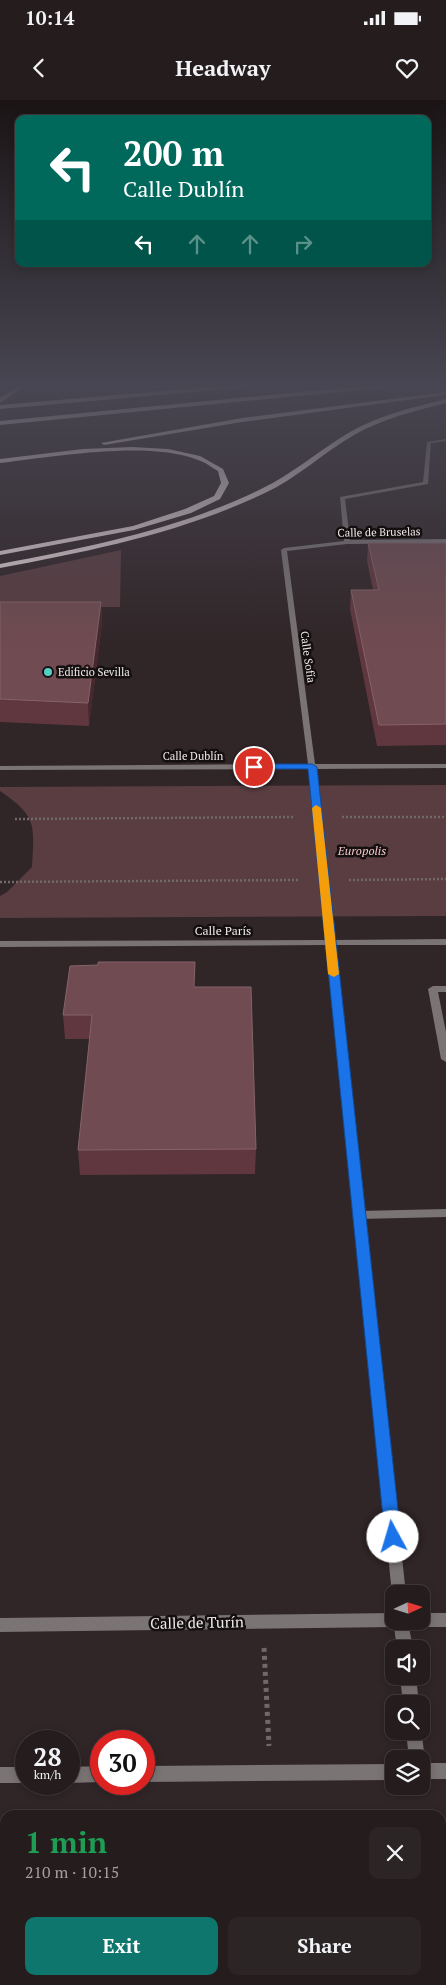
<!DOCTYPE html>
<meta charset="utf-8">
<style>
:root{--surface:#241c1d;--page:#2c2526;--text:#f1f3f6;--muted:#a3a1a4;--line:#413a3b;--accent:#0f766e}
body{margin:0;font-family:"PT Serif",serif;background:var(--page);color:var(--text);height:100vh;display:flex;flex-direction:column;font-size:19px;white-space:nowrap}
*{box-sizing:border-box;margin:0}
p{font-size:16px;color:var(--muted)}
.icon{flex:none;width:28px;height:28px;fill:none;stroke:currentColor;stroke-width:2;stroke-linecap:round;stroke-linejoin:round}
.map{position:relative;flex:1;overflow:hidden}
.sheet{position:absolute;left:0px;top:1710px;width:446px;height:175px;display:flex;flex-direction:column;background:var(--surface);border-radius:15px 15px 0 0;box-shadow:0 2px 8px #0003,0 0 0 1px var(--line)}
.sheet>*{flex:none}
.hud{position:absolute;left:15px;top:15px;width:416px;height:152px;border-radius:10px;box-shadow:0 2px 8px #0003,0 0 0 1px var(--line);background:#00695c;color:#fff;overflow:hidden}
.needle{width:32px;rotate:86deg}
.buttons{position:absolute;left:385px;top:1485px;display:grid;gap:10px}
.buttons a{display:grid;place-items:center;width:45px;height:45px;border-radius:10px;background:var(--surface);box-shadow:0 2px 8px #0003,0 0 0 1px var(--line);font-size:25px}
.speed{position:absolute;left:15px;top:1630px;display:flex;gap:10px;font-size:25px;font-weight:700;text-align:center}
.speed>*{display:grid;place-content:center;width:65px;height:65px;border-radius:50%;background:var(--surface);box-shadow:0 2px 8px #0003,0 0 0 1px var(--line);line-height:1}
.speed small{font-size:12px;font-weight:400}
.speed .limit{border:8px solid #d22;background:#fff;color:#111}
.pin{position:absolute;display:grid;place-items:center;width:42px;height:42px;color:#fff;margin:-21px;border:2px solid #fff;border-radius:50%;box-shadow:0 1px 5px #0007}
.me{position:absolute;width:55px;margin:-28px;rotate:354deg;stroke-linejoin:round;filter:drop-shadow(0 0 4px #0008)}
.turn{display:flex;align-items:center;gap:18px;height:105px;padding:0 25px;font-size:22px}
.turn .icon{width:65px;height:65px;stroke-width:2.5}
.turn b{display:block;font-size:35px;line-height:42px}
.lanes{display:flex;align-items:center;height:48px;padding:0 25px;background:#0003;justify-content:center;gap:25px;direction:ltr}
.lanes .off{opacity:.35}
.round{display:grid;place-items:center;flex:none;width:52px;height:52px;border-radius:10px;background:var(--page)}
.overview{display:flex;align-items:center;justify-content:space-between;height:85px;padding:0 25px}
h1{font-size:30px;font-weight:700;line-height:38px;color:#1e9e55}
.button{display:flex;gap:10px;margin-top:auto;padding:10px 25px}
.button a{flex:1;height:58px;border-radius:10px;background:var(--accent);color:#fff;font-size:20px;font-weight:700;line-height:58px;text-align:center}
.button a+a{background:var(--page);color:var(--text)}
.status{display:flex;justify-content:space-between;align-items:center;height:35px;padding:0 25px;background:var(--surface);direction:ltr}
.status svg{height:14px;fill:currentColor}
header{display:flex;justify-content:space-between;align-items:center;height:65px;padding:0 25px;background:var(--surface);font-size:22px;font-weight:700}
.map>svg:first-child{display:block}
</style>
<div class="status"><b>10:14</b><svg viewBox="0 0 49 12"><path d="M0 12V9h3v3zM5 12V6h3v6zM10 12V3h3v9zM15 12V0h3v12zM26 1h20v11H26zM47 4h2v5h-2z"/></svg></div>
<header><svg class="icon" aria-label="back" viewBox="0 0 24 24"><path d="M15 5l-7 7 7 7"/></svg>Headway<svg class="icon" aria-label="heart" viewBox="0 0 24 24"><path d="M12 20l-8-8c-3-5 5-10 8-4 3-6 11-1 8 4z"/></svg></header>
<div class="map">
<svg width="446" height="1885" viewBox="0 0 446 1885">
<rect width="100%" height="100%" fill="#302527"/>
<path fill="#593d41" d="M121,450L120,507H0V476Z
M446,685V816L0,818V796L7,792L32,767C34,725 38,717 0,691V687Z"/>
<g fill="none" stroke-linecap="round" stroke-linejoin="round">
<path stroke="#716869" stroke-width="2.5" stroke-dasharray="2 2" stroke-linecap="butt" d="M342,717H446
M15,719L293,717
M349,780L446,779
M0,782L300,780"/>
<path stroke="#716869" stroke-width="5" stroke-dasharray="4 4" stroke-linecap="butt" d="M264,1548L269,1646"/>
<path fill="#7a7475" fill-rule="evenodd" d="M433,886H446V892H438L446,932V962L441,959L428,889Z
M446,1109V1117L359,1119L355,1118L353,1115L355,1112L359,1111Z"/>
<path fill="#7a7475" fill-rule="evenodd" d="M446,339V341L431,343L428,384L345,399L350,440L446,439V443L347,444L287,451L315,664H446V668L316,669L335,840L446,839V845H335L406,1494H394V1499L392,1494L326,845L0,847V841L326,840L308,669L0,670V666L308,664L281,450L284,448L344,441L340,397L423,382L427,342Z
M394,1513V1521H408L413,1549H397L394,1527L0,1532V1518Z
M421,1513H446V1527H421L416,1525L414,1521H421Z
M400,1576H416L419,1604H403Z
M421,1629L425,1659L423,1663H446V1679H421V1659H409L406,1631H421Z
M394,1664V1680L144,1682V1666Z
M101,1666V1682L69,1683V1667Z
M0,1667H26V1683H0Z"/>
<path fill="#ded0d2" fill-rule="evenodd" d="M20,285H27L0,303V298Z
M446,292L444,295L242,322L104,345L101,343L242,318Z
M446,299V303C414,311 382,319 354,335C323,353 297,378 265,393C181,433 91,451 0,468V464C89,447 179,429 261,389C293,374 319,350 350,332C380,315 413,307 446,299Z
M132,347L168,349L200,356L223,369L229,383L220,399L191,413L134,430L0,455V451L133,426L185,409L214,396L221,383L218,371C211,367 205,362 198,360C148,340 54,357 0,363V359L83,349Z"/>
<path fill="#eedfe1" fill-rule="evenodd" d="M231,285H253L250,287L0,309V305Z
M374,285H394L391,287L0,325V321Z"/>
</g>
<path fill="#61373f" d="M368,443H446V645L377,646L350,509L351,490H373L367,461Z
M0,502H101L102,523L89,626L0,622Z
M195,887L256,1049L255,1074L80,1075L78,1050L90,939H65L63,915Z"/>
<path fill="#47282e" d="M101,502L102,523L89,626L88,603Z"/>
<path fill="#704b51" stroke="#84646a" d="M368,443H446V624L379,625L351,490H379Z
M0,502H101L88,603L0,599Z
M98,862H195L194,887H251L256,1049L78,1050L92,915H63L70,866L98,865Z
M441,1790H446V1885H0V1795H5V1880H441Z"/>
<linearGradient id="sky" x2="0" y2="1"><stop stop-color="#1a1415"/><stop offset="0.52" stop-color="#484652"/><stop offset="1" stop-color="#484652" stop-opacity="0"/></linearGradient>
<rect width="446" height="549" fill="url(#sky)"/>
<path fill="#1a73e8" stroke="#114b97" d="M254,664H312L317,667L401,1437L398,1442L393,1444L387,1442L385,1437L308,669H251V665Z"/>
<path fill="#f59e0b" d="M316,705L321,708L339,874L334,877L328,874L312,708Z"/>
<circle fill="#55cec6" stroke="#151010" stroke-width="2" cx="48" cy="572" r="5"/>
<g text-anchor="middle" stroke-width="5" stroke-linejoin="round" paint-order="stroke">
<g font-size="11" fill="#f1eaeb" stroke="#151010">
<text transform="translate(379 432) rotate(-1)" y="4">Calle de Bruselas</text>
<text transform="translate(308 557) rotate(82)" y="4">Calle Sofía</text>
<text x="193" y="660">Calle Dublín</text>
</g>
<g font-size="11" fill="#f1eaeb" stroke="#151010" text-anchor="start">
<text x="58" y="576">Edificio Sevilla</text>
</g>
<g font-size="12" font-style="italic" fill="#f5c4ca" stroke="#151010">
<text x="362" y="755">Europolis</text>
</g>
<g font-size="12" fill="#f1eaeb" stroke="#151010">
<text x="223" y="835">Calle París</text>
</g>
<g font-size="15" fill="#f1eaeb" stroke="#151010">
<text transform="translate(197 1523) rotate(-1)" y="5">Calle de Turín</text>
</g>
</g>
</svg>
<div class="buttons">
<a><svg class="needle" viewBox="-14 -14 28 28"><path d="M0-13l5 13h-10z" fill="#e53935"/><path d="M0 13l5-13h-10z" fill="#a3a1a4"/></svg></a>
<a><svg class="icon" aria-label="sound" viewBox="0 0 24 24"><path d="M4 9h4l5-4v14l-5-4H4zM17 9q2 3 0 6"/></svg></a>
<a><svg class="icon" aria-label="search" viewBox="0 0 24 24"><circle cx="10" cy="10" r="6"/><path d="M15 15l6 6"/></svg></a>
<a><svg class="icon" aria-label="layers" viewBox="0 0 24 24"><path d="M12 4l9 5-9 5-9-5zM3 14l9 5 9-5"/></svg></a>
</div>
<div class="speed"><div>28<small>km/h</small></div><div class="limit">30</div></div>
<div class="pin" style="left:254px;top:667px;background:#d93025"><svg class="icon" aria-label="arrive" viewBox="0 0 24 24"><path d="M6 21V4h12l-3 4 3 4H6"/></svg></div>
<svg class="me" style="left:393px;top:1437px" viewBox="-20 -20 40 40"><circle r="19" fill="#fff"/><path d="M0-13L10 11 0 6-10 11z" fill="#1a73e8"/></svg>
<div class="hud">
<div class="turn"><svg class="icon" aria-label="left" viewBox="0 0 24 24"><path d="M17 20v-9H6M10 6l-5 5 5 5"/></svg><div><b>200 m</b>Calle Dublín</div></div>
<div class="lanes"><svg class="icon" aria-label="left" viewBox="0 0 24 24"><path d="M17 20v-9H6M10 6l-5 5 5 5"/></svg><svg class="icon off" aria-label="ahead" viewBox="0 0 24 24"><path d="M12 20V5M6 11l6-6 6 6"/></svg><svg class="icon off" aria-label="ahead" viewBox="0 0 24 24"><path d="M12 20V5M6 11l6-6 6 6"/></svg><svg class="icon off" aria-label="right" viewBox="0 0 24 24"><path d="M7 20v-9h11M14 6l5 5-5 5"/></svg></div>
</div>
<section class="sheet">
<div class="overview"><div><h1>1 min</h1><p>210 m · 10:15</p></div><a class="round"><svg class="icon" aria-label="close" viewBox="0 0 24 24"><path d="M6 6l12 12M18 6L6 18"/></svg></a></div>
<div class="button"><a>Exit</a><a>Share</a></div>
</section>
</div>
